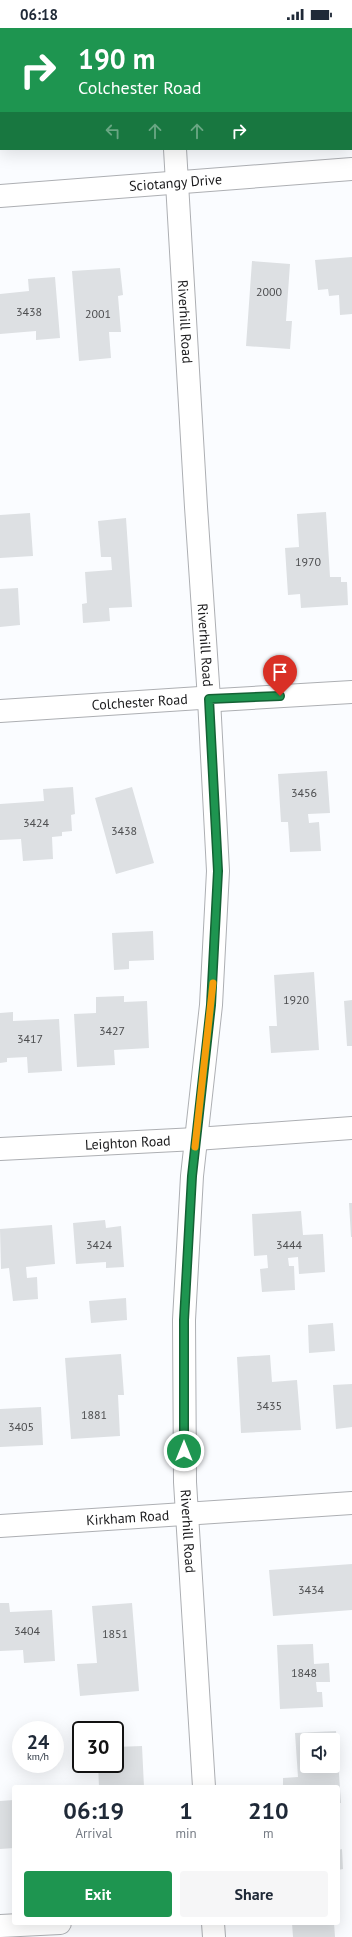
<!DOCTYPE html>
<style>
:root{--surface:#fff;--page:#f6f6f7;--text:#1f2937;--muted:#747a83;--accent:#1e9550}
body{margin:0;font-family:"PT Sans",sans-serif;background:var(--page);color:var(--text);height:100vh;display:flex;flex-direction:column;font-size:15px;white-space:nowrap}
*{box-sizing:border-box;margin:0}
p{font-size:13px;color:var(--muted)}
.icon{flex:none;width:22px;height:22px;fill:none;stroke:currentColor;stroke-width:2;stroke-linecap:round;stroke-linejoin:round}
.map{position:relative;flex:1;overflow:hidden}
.side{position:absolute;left:12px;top:1757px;width:328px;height:140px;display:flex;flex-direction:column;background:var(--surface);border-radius:4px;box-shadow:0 4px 16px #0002}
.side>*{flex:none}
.guide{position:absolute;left:0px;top:0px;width:352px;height:122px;box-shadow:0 4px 16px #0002;background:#1e9550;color:#fff;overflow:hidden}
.buttons{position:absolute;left:300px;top:1705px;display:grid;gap:8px}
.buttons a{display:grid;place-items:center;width:40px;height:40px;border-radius:4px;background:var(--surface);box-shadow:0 4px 16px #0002;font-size:20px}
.speed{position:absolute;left:12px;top:1693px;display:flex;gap:8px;font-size:20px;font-weight:700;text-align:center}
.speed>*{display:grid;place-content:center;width:52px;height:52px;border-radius:50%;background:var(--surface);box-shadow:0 4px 16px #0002;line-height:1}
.speed small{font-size:10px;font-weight:400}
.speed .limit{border:2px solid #111;border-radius:6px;background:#fff;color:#111}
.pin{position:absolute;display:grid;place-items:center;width:34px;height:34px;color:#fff;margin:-41px -17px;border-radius:50% 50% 50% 0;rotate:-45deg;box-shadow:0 0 4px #0007}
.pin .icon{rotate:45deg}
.me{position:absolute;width:44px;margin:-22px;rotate:0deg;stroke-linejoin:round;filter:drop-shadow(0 0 3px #0008)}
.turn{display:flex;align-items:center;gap:14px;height:84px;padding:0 12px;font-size:18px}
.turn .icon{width:52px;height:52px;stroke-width:2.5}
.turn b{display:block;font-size:28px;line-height:34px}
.lanes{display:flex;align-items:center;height:38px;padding:0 12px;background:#0003;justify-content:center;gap:20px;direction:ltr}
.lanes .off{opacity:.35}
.eta{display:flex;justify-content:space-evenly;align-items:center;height:68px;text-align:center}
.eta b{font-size:24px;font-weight:600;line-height:28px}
.action{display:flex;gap:8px;margin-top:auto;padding:8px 12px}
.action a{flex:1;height:46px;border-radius:4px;background:var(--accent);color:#fff;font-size:16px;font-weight:600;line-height:46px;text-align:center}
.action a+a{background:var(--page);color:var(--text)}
.status{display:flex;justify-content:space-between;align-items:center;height:28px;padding:0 20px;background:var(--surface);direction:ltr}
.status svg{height:11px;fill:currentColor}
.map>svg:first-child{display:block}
</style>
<div class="status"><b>06:18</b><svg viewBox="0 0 49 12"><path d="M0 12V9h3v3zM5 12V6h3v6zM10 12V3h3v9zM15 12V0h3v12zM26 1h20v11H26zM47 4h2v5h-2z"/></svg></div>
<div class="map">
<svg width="352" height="1909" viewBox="0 0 352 1909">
<rect width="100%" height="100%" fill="#fafcff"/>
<path fill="#dde0e3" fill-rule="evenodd" d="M352,229V286L340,287L339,267L329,268L328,261L318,262L315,232Z
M252,233L290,236L286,293H292L290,321L246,318Z
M120,240L123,267L118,268L121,304H109L111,330L79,333L72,243Z
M55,249L60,310L36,312V303L0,306V266L29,263L28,251Z
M326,484L330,549H341V554H347L348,577L301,580L300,566L288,567L285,520L299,519L297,486Z
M30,485L33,528L0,530V487Z
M126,490L132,579L109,580L110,593L83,595L82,576L87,575L85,544L112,542L111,529H101L98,493Z
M18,560L20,597L0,599V561Z
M327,743L330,785L308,786L309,795L319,794L321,823L290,824L288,794H281L278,746Z
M73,759L75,786L71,787L72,803L62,804V808L52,809L53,831L23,833L21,811L0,812V776L44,773L43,761Z
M132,759L154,835L116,846L95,770Z
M153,903L154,932L129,933V941L114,942L112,905Z
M314,944L319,1022L271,1025L269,998H277L274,947Z
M124,968V974L147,973L149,1020L114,1022L115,1037L77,1039L74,986L96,985V969Z
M352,972V1018H347L344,973Z
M13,984V993L59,991L62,1043L28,1045L27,1029L7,1030V1034L0,1035V985Z
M349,1175H352V1209H351Z
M301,1183L303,1207L323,1206L325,1244L299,1246L298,1229L288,1230L289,1238H294L295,1262L262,1264L260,1241L268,1240L267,1227L254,1228L252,1186Z
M105,1192L106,1200L121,1198L124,1239L106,1240V1234L76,1236L73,1195Z
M52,1197L55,1236L26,1239L27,1250L37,1249L38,1271L13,1273L9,1240L1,1241L0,1201Z
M126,1270L127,1292L91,1295L89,1273Z
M333,1295L335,1323L309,1325L308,1297Z
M121,1326L124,1367H118L120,1408L71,1411L65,1330Z
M270,1327L272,1354L297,1352L301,1402L241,1405L237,1329Z
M352,1356V1399L336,1401L333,1357Z
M41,1379L43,1417L0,1419V1381Z
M352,1536V1582L273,1588L269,1542Z
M0,1575H9L10,1584L52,1582L55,1633L24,1635L23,1622L0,1623Z
M132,1575L139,1663L80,1668L77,1636L97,1635L92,1578Z
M313,1616L314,1636L329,1635L330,1654H316L317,1664H322L323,1679L280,1681L277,1617Z
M336,1703L341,1775H338V1759H283V1750L298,1749L295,1705ZM307,1712H333V1738H307Z
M142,1718L144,1759H99L98,1736H115V1719Z
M14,1772V1820L0,1821V1773Z
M342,1821L343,1841L338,1842V1822Z
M292,1895H334L335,1909H293Z"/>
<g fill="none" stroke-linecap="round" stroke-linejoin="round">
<g stroke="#adafb3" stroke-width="24">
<g id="minor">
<path d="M168,0V1"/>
<path id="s1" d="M175,121L196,479L209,671L218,843L211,977L192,1148L184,1292L185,1454L204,1759"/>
<path id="s2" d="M0,168L352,141"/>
<path id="s3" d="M0,683L200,670L218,672L352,664"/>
<path id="s4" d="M0,1121L196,1111L352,1100"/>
<path id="s5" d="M0,1498L352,1475"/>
<path d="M213,1895L214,1909"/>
<path d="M0,1898L60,1895"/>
</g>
</g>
<use href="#minor" stroke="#fff" stroke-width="22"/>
</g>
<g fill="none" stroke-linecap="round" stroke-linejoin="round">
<g stroke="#146134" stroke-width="10">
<path id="route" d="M184,1423V1292L192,1148L211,977L218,843L209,671L280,668"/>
</g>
<use href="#route" stroke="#1e9550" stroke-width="7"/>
<path stroke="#f59e0b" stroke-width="7" d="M195,1119L213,955"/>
</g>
<g text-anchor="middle" stroke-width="3" stroke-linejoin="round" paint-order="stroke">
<g font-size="12" fill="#4b4c4e">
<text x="269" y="268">2000</text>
<text x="29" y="288">3438</text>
<text x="98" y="290">2001</text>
<text x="308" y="538">1970</text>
<text x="304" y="769">3456</text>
<text x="36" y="799">3424</text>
<text x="124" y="807">3438</text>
<text x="296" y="976">1920</text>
<text x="112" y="1007">3427</text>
<text x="30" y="1015">3417</text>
<text x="99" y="1221">3424</text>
<text x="289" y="1221">3444</text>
<text x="269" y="1382">3435</text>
<text x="94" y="1391">1881</text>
<text x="21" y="1403">3405</text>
<text x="311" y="1566">3434</text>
<text x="27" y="1607">3404</text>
<text x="115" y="1610">1851</text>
<text x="304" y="1649">1848</text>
</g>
<g font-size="14" fill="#1a1a1c" stroke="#fafcff">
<text dy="5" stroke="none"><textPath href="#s2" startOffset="176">Sciotangy Drive</textPath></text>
<text dy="5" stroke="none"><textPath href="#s1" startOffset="173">Riverhill Road</textPath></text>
<text dy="5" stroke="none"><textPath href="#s1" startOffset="497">Riverhill Road</textPath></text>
<text dy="5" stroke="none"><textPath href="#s3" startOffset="140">Colchester Road</textPath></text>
<text dy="5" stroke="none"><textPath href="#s4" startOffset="128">Leighton Road</textPath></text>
<text dy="5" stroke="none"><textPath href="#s5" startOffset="128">Kirkham Road</textPath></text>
<text dy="5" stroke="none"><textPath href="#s1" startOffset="1385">Riverhill Road</textPath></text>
</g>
</g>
</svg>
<div class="buttons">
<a><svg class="icon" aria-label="sound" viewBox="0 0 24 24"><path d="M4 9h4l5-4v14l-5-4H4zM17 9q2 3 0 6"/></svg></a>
</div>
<div class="speed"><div>24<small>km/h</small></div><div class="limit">30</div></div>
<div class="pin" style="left:280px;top:668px;background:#d93025"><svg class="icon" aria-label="arrive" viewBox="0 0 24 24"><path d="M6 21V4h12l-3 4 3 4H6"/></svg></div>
<svg class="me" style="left:184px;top:1423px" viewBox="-20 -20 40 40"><circle r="17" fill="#1e9550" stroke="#fff" stroke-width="3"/><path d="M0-11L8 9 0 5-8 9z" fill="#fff"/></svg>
<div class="guide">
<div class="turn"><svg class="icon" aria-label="right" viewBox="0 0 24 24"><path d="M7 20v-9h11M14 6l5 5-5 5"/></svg><div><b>190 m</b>Colchester Road</div></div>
<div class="lanes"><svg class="icon off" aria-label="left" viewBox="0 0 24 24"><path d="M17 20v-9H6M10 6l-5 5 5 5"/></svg><svg class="icon off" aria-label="ahead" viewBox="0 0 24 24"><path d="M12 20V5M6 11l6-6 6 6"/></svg><svg class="icon off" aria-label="ahead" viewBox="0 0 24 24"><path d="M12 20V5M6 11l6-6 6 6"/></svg><svg class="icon" aria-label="right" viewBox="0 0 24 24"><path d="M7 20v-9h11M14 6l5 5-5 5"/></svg></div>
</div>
<section class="side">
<div class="eta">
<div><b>06:19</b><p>Arrival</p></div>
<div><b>1</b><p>min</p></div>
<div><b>210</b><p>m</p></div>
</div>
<div class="action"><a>Exit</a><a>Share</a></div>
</section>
</div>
